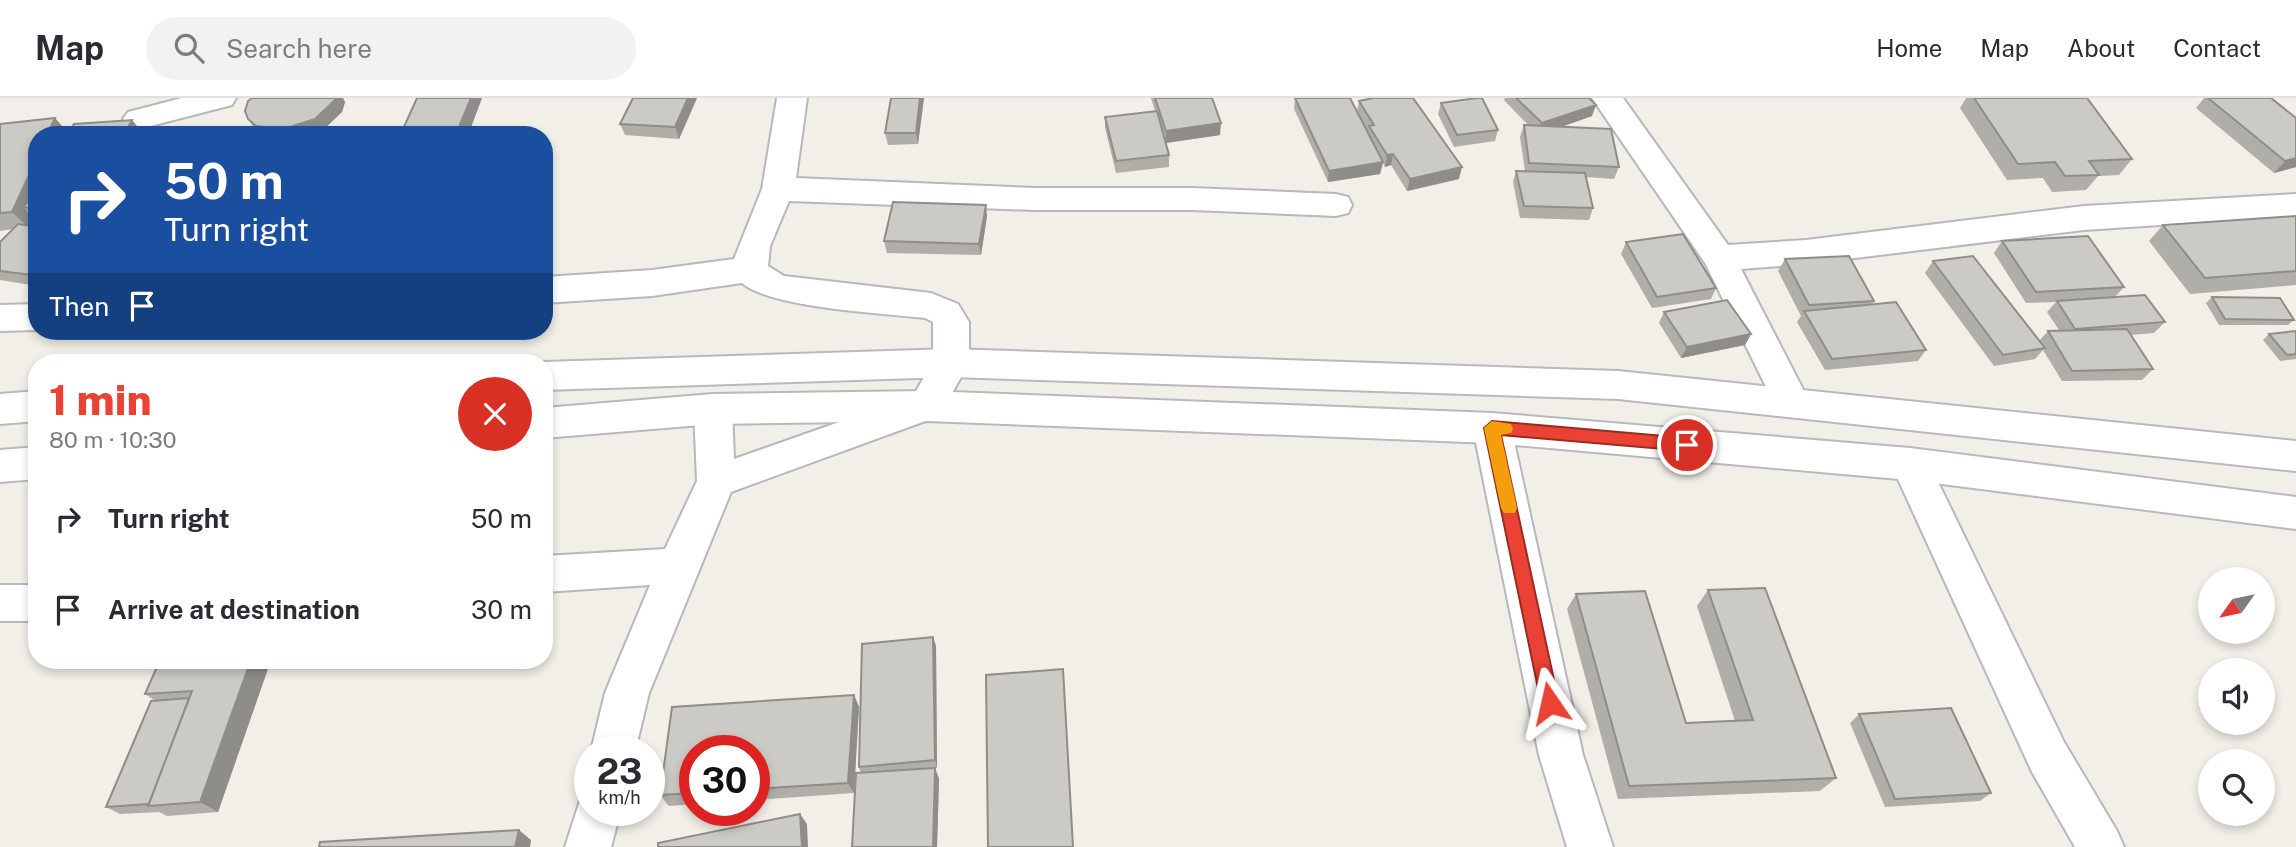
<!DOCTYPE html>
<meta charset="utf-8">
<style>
:root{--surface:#fff;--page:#f2f2f3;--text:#2b2b33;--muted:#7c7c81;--line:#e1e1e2;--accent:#ea4335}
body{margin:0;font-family:"Public Sans",sans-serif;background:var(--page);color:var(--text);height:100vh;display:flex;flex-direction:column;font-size:26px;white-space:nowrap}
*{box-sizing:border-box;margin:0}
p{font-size:23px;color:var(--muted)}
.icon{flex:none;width:38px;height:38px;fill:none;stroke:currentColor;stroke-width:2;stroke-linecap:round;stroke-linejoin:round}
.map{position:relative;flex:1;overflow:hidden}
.panel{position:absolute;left:28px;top:256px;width:525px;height:315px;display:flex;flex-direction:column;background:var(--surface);border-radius:28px;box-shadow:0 4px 10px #0003}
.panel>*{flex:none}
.banner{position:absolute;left:28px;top:28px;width:525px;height:214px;border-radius:28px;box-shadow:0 4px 10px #0003;background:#1a4fa0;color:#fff;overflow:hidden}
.needle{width:46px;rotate:237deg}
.fabs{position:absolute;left:2198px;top:469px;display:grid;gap:14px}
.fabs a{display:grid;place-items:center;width:77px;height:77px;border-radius:50%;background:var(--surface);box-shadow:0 4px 10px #0003;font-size:35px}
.speed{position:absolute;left:574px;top:637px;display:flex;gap:14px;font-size:35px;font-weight:700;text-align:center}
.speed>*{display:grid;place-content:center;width:91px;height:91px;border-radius:50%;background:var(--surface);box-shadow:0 4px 10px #0003;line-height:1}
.speed small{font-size:18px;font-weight:400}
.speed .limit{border:10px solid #d22;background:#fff;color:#111}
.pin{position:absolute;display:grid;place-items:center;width:60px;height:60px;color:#fff;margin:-30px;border:4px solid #fff;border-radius:50%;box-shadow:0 2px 7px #0007}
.me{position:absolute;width:77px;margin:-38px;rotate:349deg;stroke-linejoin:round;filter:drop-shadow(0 0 5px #0008)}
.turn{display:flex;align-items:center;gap:24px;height:147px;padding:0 21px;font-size:32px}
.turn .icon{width:91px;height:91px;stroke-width:2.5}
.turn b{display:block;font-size:49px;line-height:60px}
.then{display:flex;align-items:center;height:66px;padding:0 21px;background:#0003;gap:14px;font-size:26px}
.round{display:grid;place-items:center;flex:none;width:74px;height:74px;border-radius:37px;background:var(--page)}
.headline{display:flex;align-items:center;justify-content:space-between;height:119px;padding:0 21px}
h1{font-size:42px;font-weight:800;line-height:52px;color:var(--accent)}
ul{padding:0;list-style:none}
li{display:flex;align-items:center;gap:21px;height:91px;padding:0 21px}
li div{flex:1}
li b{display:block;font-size:26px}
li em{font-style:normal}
header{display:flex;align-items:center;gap:42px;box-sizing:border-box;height:98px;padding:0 35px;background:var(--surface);border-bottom:2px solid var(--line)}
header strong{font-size:33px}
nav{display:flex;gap:38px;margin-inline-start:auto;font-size:24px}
.search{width:490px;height:63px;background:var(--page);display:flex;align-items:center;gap:18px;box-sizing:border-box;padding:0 24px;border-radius:38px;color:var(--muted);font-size:26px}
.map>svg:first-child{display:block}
</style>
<header>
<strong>Map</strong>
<div class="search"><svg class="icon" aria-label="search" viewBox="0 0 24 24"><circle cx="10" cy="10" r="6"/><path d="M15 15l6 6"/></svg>Search here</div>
<nav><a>Home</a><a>Map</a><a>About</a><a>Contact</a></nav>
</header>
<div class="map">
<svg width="2296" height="749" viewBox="0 0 2296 749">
<rect width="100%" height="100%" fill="#f1efe8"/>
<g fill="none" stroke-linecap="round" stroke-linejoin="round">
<g stroke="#b5b8bc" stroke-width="4">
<path id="minor" d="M182,0H236L232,7L139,31L128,28L123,21L128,14Z
M777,0H807L796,80L1035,90H1192L1336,96L1348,99L1352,107L1348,115L1336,118L1192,112H1035L789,103L770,148L768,168L784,178L931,195L958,206L969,224V265L939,318L731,394L649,595L635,653H591L605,595L650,487L544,494V458L665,451L697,383L694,311L700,301L713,296L726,301L732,311L734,361L913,298L933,264V224L925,220C883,215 771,210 742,185L652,198L544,205V179L652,172L734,161L762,91Z
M1592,0H1623L1728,147L1806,142L2084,108L2296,96V118L2084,132L1806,166L1741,171L1809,303L1804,313L1791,318L1778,313L1705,165Z
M37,206V232L0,233V207Z
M1492,315L1505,319L1511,330L1583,657L1613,749H1567L1539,657L1473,330L1479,319Z
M1910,350L1924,355L2064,644L2117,733L2124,749H2075L2032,674L1891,366L1896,355Z
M0,487H37V523H0Z
M590,693V712H621L611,749H565L582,696Z"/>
</g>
<g stroke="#b6babf" stroke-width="4">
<path id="secondary" d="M951,251L1618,273L2296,343V373L1618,301L951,279L544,292V264Z
M37,293V323L0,326V296Z
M926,293L1492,315L1910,350L2296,399V431L1910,382L1492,345L926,323L713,326L544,340V310L713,296Z
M37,349V381L0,384V352Z"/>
</g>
<use href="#minor" fill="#fff" fill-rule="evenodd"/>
<use href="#secondary" fill="#fff" fill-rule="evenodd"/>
</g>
<path fill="#afaea9" d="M252,0H343L345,4L342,14L323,32L309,37H261L256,33L248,21Z
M417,0H482L468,37H407L403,31Z
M697,0L679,41L625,37L620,26Z
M891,0H924L918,46L888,47L885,35Z
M1151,0H1212L1220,37L1166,45L1169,57V69L1116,75L1105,30V19L1155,13Z
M1295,0L1357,14L1359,3L1459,81L1407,93L1391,67L1385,69L1383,65L1380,76L1328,84L1294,11Z
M1505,0H1589L1592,18L1561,29L1619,69L1614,81L1586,79L1593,110L1589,122L1520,120L1513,84L1516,73H1525L1520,39L1524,27L1529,28L1504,2Z
M1966,0H2087L2132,61L2119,77L2098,78L2086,92L2052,94L2043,80L2007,82L1960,10Z
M2204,0H2271L2296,20V69L2274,75L2196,10Z
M1441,5L1498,32L1495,43L1454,49L1438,16Z
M0,26L68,35L142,34L37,37V121L32,119L29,127L37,129V188L0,182V144L13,131L0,133Z
M987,118L981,157L887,155L884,143Z
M2296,118V187L2190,196L2149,143L2163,127Z
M2002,143L2124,189L2115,199L2165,224L2154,235L2131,237L2153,271L2142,282L2062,283L2043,252L2035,261L1994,268L1925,175L1933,163L2039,243L2048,233L2059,232L2047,214L2056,204L2026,205L1994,155Z
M1626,144L1716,190L1711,201L1652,210L1621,156Z
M1785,161L1874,203L1871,207L1926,252L1918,263L1825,272L1797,224L1801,218L1778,173Z
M2212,199L2294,222L2288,227H2219L2206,205Z
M1664,214L1751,236L1745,247L1681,260L1659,225Z
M2296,233V261L2280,263L2263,242L2269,236Z
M1708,492L1836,680L1820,693L1618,701L1567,511L1576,496L1686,625L1735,623L1697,508Z
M936,548L937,670H935L939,681L937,749H852L861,675L859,669Z
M271,562L218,714L167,718L159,714L120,716L106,709L154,602L145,596Z
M854,597L859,609L854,695L754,702V653H695V706L669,708L660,697L672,609Z
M1859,616L1991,695L1980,703L1885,709L1850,625Z"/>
<path fill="#8f8d8a" d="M335,0H343L345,4L342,14L323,32L309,37H288L284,31Z
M471,0H482L468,37H464L459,29Z
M688,0H697L679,41L675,29Z
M920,0H924L918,46L916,35Z
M1596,7L1592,18L1538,37L1542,25Z
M55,20L69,36V37H47Z
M132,22L142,34L140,37H124Z
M1221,25L1220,37L1166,45V33Z
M1393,56L1391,67L1385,69L1387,57Z
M37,60V109H23L32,119L28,129L12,114Z
M2296,60V69L2274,75L2285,63Z
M1383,64L1380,76L1328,84L1329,73Z
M1462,69L1459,81L1407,93L1410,81Z
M986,107L987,118L981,157L979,146Z
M37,173V182L32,177Z
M1751,236L1745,247L1681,260L1687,249Z
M933,539L936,548L937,670L935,662Z
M251,562H271L218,714L200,704Z
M854,597L859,609L854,695L848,685Z
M935,670L939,681L937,749H933Z
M800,716L807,726L808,749H802Z
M519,732L531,742L530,749H515Z"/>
<path fill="#cccac5" stroke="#8f8d8a" stroke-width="2" d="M252,0H335V2L315,21L284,31L256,28L248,21L245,13L248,3Z
M417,0H471L459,29L403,31Z
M633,0H688L675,29L620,26Z
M891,0H920L916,35H885Z
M1155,0H1212L1221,25L1166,33Z
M1295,0H1350L1383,64L1329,73Z
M1373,0H1413L1462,69L1410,81L1393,56L1387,57L1369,28L1374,27L1359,3Z
M1477,0H1482L1498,32L1457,37L1441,5Z
M1516,0H1589L1596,7L1542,25Z
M1974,0H2087L2132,61L2089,63L2099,77L2065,78L2055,64L2018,66Z
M2208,0H2271L2296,20V60L2285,63Z
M1157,13L1169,57L1116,63L1105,19Z
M55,20L47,37H37V60L12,114L0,115V26Z
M132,22L124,37H67L74,26Z
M1524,27L1611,31L1619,69L1529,65Z
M1516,73L1585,75L1593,110L1524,108Z
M37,94V111L23,109Z
M893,104L986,107L979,146L884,143Z
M2296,118V173L2205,180L2163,127Z
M18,126L37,129V173L32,177L0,173V144Z
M1683,136L1716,190L1657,199L1626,144Z
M2088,138L2124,189L2036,194L2002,143Z
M1849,158L1874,203L1809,207L1785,161Z
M1973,158L2045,250L2003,257L1933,163Z
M2145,197L2165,224L2075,231L2057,203Z
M2212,199L2280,200L2294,222L2225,221Z
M1727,202L1751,236L1687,249L1664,214Z
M1896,204L1926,252L1832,261L1804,213Z
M2127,231L2153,271L2072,273L2048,233Z
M2296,233V256L2287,257L2269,236Z
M1765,490L1836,680L1629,688L1576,496L1645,493L1686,625L1753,622L1708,492Z
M933,539L935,662L859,669L862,546Z
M160,562H251L200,704L148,708L192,593L145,596Z
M1063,571L1073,749H988L986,577Z
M854,597L848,685L754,691V653H695V695L660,697L672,609Z
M189,600L149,706L106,709L151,603Z
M1951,610L1991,695L1895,701L1859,616Z
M935,670L933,749H852L856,675Z
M800,716L802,749H658V745Z
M519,732L515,749H319L320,744Z"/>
<path fill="#ea4335" stroke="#982c22" stroke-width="2" d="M1492,323L1687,340L1695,347L1687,353L1501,337L1559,605L1556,611L1550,613L1544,611L1541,605L1484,330Z"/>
<path fill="#f59e0b" d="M1492,323L1511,326L1513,331L1511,335L1501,337L1517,410L1515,415H1504L1501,410L1484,330Z"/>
</svg>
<div class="fabs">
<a><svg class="needle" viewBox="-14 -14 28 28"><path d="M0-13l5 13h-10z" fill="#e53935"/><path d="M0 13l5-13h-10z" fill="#7c7c81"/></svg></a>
<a><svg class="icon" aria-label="sound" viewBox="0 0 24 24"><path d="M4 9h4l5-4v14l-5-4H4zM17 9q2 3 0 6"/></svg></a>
<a><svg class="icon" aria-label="search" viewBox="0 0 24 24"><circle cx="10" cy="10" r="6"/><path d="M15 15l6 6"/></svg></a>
</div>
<div class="speed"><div>23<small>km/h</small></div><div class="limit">30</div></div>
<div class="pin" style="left:1687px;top:347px;background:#d93025"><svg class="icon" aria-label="arrive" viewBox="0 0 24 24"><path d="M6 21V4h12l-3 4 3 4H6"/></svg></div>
<svg class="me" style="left:1550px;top:605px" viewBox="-20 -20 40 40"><path d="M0-17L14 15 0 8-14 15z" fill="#ea4335" stroke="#fff" stroke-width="4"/></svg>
<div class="banner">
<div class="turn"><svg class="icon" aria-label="right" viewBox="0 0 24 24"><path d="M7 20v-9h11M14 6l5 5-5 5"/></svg><div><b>50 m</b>Turn right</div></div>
<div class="then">Then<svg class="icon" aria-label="arrive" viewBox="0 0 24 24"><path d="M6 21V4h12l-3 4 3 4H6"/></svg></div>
</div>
<section class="panel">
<div class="headline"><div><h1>1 min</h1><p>80 m · 10:30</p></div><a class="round" style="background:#d93025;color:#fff"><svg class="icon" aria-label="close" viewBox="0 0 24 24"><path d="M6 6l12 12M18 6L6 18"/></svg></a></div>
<ul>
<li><svg class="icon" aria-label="right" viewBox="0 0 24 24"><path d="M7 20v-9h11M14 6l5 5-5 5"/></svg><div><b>Turn right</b></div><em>50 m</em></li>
<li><svg class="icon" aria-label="arrive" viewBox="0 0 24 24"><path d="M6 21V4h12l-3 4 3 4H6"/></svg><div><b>Arrive at destination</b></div><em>30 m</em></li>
</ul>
</section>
</div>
